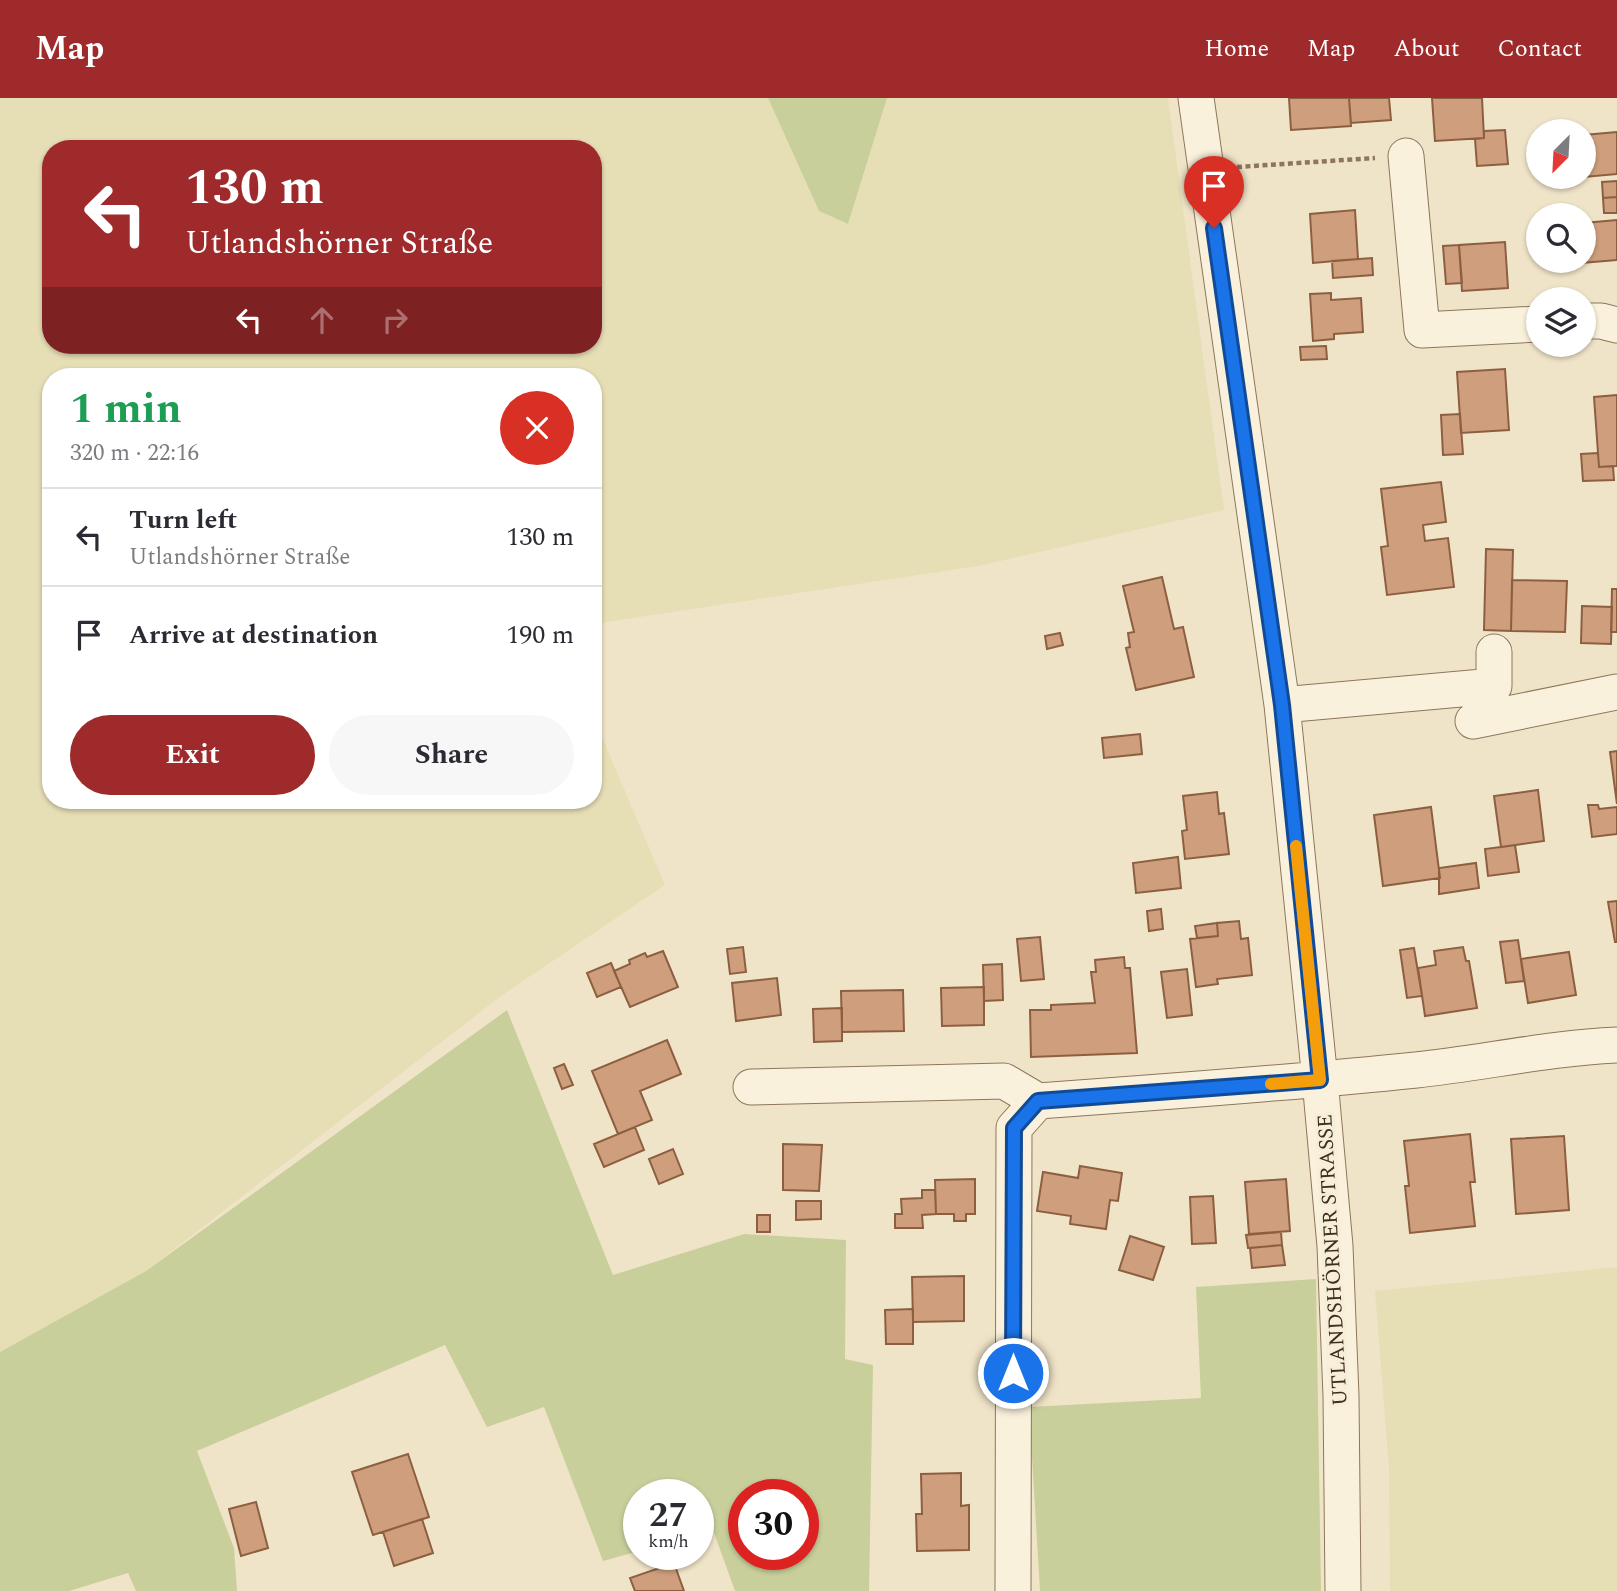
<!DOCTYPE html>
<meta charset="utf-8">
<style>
:root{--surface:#fff;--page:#f7f7f7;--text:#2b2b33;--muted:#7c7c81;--line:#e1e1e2;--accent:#9e2a2b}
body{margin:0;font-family:Spectral,serif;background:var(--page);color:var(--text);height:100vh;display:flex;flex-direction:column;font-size:26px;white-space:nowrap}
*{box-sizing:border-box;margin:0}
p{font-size:23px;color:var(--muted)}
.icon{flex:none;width:38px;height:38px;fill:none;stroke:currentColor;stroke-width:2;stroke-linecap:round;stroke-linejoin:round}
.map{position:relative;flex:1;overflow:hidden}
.panel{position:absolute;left:42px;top:270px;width:560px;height:441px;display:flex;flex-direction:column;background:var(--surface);border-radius:28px;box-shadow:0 2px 5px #0004}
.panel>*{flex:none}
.banner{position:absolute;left:42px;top:42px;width:560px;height:214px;border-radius:28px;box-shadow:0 2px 5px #0004;background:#9e2a2b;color:#fff;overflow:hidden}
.needle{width:46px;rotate:204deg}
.controls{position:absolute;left:1526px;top:21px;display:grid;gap:14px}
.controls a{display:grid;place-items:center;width:70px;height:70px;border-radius:50%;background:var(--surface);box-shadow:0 2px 5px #0004;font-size:35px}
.speed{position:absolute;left:623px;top:1381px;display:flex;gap:14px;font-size:35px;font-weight:700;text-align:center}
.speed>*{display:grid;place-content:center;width:91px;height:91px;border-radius:50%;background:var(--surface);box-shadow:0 2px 5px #0004;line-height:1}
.speed small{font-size:18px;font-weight:400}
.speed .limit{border:10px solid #d22;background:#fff;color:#111}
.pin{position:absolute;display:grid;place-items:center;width:60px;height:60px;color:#fff;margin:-72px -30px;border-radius:50% 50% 50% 0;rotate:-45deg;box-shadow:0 0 7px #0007}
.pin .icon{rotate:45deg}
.me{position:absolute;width:77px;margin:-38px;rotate:0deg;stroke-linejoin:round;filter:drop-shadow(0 0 5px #0008)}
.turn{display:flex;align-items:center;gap:24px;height:147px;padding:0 28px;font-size:32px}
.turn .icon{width:91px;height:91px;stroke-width:2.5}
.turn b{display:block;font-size:49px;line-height:60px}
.lanes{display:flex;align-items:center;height:66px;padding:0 28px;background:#0003;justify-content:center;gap:35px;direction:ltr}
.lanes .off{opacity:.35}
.round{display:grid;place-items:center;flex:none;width:74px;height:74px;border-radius:37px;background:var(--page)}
.headline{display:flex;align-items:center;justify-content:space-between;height:119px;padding:0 28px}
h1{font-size:42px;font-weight:700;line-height:52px;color:#1e9e55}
.cta{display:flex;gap:14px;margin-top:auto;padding:14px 28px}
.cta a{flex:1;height:80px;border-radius:42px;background:var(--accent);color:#fff;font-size:28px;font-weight:700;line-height:80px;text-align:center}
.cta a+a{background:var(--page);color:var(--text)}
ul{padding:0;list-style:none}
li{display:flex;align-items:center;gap:21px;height:98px;padding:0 28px;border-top:2px solid var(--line)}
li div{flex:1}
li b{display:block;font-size:26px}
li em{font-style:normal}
header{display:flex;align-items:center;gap:42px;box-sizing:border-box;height:98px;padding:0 35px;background:var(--accent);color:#fff}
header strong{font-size:33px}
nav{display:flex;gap:38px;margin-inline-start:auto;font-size:24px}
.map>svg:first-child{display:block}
</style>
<header>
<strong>Map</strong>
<nav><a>Home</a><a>Map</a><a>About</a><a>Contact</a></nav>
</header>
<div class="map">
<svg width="1617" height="1493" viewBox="0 0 1617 1493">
<rect width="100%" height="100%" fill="#f0e4c8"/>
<path fill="#e6deb5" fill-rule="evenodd" d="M0,0H768L819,113L848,126L887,0H1168L1224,412L978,468L593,526V278H51V702H593V618L665,787L501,898L146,1173L0,1254ZM51,51H593V247H51Z
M1617,1169V1493H1390L1389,1370L1375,1193Z"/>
<path fill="#c9cf9b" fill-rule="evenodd" d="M768,0H887L848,126L819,113Z
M507,912L613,1177L744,1136L846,1142L845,1261L873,1267L869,1493H735L713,1432L698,1436V1396H639V1453L603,1463L544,1309L487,1329L445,1247L197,1353L234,1450L237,1493H136L128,1475L69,1493H0V1254L146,1173ZM744,1396H803V1456H744Z
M1316,1181L1321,1493H1040L1029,1309L1201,1300L1196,1189Z"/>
<path fill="#cf9f7d" stroke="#8d5f41" stroke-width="2" d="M1289,0H1349L1351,28L1291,32Z
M1349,0H1389L1391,22L1351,25Z
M1432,0H1482L1484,40L1435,43Z
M1505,32L1508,66L1477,68L1475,41L1484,40V33Z
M1617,34V76L1584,79V37Z
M1617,83V99L1603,100L1602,84Z
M1617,99V115H1604L1603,100Z
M1355,112L1358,161L1313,165L1310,116Z
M1617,122V162L1570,166V163H1584V125Z
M1505,144L1508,190L1462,193L1459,147Z
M1459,147L1462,185L1446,186L1443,148Z
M1372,160L1373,177L1333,180L1332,163Z
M1331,195V202L1361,200L1363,234L1334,236V241L1313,243L1310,196Z
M1326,248L1327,261L1301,262L1300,249Z
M1505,271L1509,332L1461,335L1457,274Z
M1617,297V368L1599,369L1594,299Z
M1460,316L1463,356L1443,357L1441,317Z
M1598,355L1599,369L1613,368L1614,382L1583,383L1581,356Z
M1441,384L1446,424L1423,427L1425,443L1448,440L1454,489L1387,497L1381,449L1388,448L1381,391Z
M1486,451L1513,452L1511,533L1484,532Z
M1162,479L1174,531L1183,529L1194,579L1136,592L1126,550L1130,549L1128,535L1134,534L1123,488Z
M1512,482L1567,483L1565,534L1511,533Z
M1612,491H1617V534H1611Z
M1582,508L1612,509L1611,546L1581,545Z
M1060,535L1063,547L1047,551L1045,538Z
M1140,636L1142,656L1104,660L1102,640Z
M1617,653V706L1610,654Z
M1538,692L1544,743L1501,749L1494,698Z
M1217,694L1219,716L1224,715L1229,756L1185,761L1182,733L1187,732L1183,698Z
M1588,707H1598L1599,711L1617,709V736L1592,739Z
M1431,709L1440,780L1383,788L1374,717Z
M1515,747L1519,774L1488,778L1485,751Z
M1178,759L1181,790L1136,795L1133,765Z
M1476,765L1479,790L1439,796V770Z
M1617,803V844H1615L1608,804Z
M1161,811L1163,831L1149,833L1147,813Z
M1239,823L1241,841L1248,840L1252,877L1217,881L1218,886L1196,889L1190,841L1218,838L1217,825Z
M1217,825L1218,838L1197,840L1195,828Z
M1040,839L1044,881L1021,883L1017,841Z
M1518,842L1524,883L1506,885L1500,844Z
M743,849L746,874L730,876L727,851Z
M1463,849L1466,863H1469L1477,910L1425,918L1418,870L1436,867L1434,853Z
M1414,850L1422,898L1407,900L1400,852Z
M663,853L678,889L630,909L614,873L630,866L629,862L645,855L647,859Z
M1569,854L1576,897L1528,905L1521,861Z
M1124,859L1125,870H1130L1137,955L1031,959L1030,912H1051V907L1095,905L1091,874H1096L1095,862Z
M611,865L621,889L597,899L587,875Z
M1002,866L1003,902L984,903L983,867Z
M1187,871L1192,917L1167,920L1161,874Z
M777,880L781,917L736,923L732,885Z
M984,889V927L942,928L941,890Z
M903,892L904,933L842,934L841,893Z
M842,910V943L814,944L813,911Z
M667,942L681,976L640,993L652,1022L618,1036L592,973Z
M564,966L573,987L562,991L554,970Z
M635,1029L644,1052L604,1069L594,1046Z
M1470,1036L1475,1084H1470L1475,1128L1410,1135L1405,1088H1409L1404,1043Z
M1564,1038L1569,1112L1516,1116L1511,1041Z
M783,1046L822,1047L819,1093L783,1092Z
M673,1051L683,1076L659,1086L649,1061Z
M1080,1068L1122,1075L1118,1103L1110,1102L1106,1131L1070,1126L1071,1118L1037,1113L1043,1074L1078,1080Z
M975,1081V1116H966V1123H954V1116H936L935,1082Z
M1286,1081L1290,1133L1249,1136L1245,1084Z
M922,1092H935L936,1116L922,1117L923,1130H895V1116H902L901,1101L922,1100Z
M1213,1098L1216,1145L1192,1146L1190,1099Z
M796,1103H821V1121L796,1122Z
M757,1117H770V1134H757Z
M1281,1134L1282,1147L1248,1150L1246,1137Z
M1130,1138L1164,1149L1153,1182L1119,1172Z
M1282,1147L1285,1167L1252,1170L1250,1150Z
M964,1178V1223L913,1224L912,1179Z
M913,1211V1246H886L885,1212Z
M408,1356L429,1419L373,1437L352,1374Z
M961,1375V1408L969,1407V1452L917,1453L916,1416H922L921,1376Z
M256,1404L268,1450L241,1458L229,1411Z
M422,1421L433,1455L394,1468L383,1434Z
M674,1465L684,1493H635L630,1480Z"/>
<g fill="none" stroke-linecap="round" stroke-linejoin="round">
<g stroke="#8d765c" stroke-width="37">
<path id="minor" d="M1196,0L1282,607L1320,982L1335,1148L1341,1298L1343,1493
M1406,58L1422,232L1538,226
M1584,223H1601L1617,227
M1282,607L1494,588V554
M1473,623L1617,594
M751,989L1004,983L1038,1003
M1013,1493L1014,1030L1038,1003C1164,994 1290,985 1416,972C1483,965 1549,950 1617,947"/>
</g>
<path stroke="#8d765c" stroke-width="4.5" stroke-dasharray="5 3.5" stroke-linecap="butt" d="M1237,69L1375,60"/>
<use href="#minor" stroke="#faf1dc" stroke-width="35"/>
</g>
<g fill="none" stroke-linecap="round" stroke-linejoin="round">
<g stroke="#114b97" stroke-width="18">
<path id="route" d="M1013,1275L1014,1030L1038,1003L1320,982L1282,607L1214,130"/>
</g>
<use href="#route" stroke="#1a73e8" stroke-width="12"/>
<path stroke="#f59e0b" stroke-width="12" d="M1271,986L1320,982L1296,748"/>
</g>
<g text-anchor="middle" stroke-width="7" stroke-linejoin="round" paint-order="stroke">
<g font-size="21" fill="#3d2e20" stroke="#f7eed8">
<text transform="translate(1332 1162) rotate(-93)" y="7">UTLANDSHÖRNER STRASSE</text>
</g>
</g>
</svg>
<div class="controls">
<a><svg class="needle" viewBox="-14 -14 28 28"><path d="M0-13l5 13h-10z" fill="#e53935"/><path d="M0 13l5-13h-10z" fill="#7c7c81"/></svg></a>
<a><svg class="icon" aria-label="search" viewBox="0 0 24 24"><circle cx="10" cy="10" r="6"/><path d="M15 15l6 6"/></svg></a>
<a><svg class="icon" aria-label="layers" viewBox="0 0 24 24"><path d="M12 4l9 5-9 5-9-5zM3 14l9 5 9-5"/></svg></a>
</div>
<div class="speed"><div>27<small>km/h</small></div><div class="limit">30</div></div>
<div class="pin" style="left:1214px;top:130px;background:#d93025"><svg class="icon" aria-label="arrive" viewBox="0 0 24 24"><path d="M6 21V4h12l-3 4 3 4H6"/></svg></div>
<svg class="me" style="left:1013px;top:1275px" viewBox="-20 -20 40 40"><circle r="17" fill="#1a73e8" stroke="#fff" stroke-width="3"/><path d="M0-11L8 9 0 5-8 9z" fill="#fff"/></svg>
<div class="banner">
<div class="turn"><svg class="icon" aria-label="left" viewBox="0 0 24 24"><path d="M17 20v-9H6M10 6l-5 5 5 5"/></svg><div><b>130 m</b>Utlandshörner Straße</div></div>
<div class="lanes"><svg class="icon" aria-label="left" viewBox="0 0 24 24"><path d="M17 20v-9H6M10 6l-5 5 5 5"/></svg><svg class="icon off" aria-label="ahead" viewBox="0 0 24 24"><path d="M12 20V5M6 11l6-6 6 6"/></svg><svg class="icon off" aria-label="right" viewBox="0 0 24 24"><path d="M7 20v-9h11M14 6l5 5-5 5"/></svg></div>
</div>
<section class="panel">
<div class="headline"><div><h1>1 min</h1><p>320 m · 22:16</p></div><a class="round" style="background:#d93025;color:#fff"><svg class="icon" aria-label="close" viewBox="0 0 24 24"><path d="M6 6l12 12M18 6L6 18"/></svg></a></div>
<ul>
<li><svg class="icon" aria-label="left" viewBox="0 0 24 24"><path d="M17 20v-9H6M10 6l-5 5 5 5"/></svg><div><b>Turn left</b><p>Utlandshörner Straße</p></div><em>130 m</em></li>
<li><svg class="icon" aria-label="arrive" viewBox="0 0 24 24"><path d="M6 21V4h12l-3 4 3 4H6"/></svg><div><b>Arrive at destination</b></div><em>190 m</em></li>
</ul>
<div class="cta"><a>Exit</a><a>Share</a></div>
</section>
</div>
